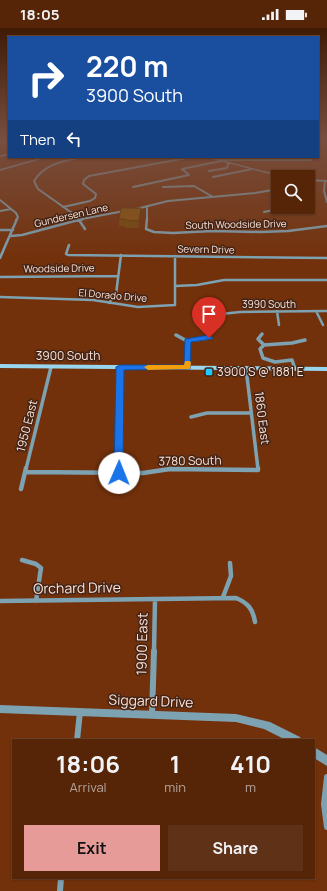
<!DOCTYPE html>
<style>
:root{--surface:#562508;--page:#5f3116;--text:#f1f3f6;--muted:#b6a59c;--line:#6c4229;--accent:#e69b98}
body{margin:0;font-family:Manrope,sans-serif;background:var(--page);color:var(--text);height:100vh;display:flex;flex-direction:column;font-size:15px;white-space:nowrap}
*{box-sizing:border-box;margin:0}
p{font-size:13px;color:var(--muted)}
.icon{flex:none;width:22px;height:22px;fill:none;stroke:currentColor;stroke-width:2;stroke-linecap:round;stroke-linejoin:round}
.map{position:relative;flex:1;overflow:hidden}
.panel{position:absolute;left:12px;top:711px;width:303px;height:140px;display:flex;flex-direction:column;background:var(--surface);border-radius:0px;box-shadow:0 1px 3px #0004,0 0 0 1px var(--line)}
.panel>*{flex:none}
.banner{position:absolute;left:8px;top:8px;width:311px;height:122px;border-radius:0px;box-shadow:0 1px 3px #0004,0 0 0 1px var(--line);background:#1a4fa0;color:#fff;overflow:hidden}
.tools{position:absolute;left:271px;top:142px;display:grid;gap:8px}
.tools a{display:grid;place-items:center;width:44px;height:44px;border-radius:0px;background:var(--surface);box-shadow:0 1px 3px #0004,0 0 0 1px var(--line);font-size:20px}
.pin{position:absolute;display:grid;place-items:center;width:34px;height:34px;color:#fff;margin:-41px -17px;border-radius:50% 50% 50% 0;rotate:-45deg;box-shadow:0 0 4px #0007}
.pin .icon{rotate:45deg}
.me{position:absolute;width:44px;margin:-22px;rotate:1deg;stroke-linejoin:round;filter:drop-shadow(0 0 3px #0008)}
.turn{display:flex;align-items:center;gap:14px;height:84px;padding:0 12px;font-size:18px}
.turn .icon{width:52px;height:52px;stroke-width:2.5}
.turn b{display:block;font-size:28px;line-height:34px}
.then{display:flex;align-items:center;height:38px;padding:0 12px;background:#0003;gap:8px;font-size:15px}
.eta{display:flex;justify-content:space-evenly;align-items:center;height:68px;text-align:center}
.eta b{font-size:24px;font-weight:700;line-height:28px}
.action{display:flex;gap:8px;margin-top:auto;padding:8px 12px}
.action a{flex:1;height:46px;border-radius:0px;background:var(--accent);color:#111;font-size:16px;font-weight:700;line-height:46px;text-align:center}
.action a+a{background:var(--page);color:var(--text)}
.status{display:flex;justify-content:space-between;align-items:center;height:28px;padding:0 20px;background:var(--surface);direction:ltr}
.status svg{height:11px;fill:currentColor}
.map>svg:first-child{display:block}
</style>
<div class="status"><b>18:05</b><svg viewBox="0 0 49 12"><path d="M0 12V9h3v3zM5 12V6h3v6zM10 12V3h3v9zM15 12V0h3v12zM26 1h20v11H26zM47 4h2v5h-2z"/></svg></div>
<div class="map">
<svg width="327" height="863" viewBox="0 0 327 863">
<rect width="100%" height="100%" fill="#73310b"/>
<g fill="none" stroke-linecap="round" stroke-linejoin="round">
<path stroke="#7da2b2" stroke-width="2" d="M0,115L9,114
M0,128L9,126
M82,129C64,133 44,136 34,153L38,161L82,192
M220,132H311
M209,143L227,140L228,136L230,135
M213,149L252,141
M325,153L324,163L327,174
M133,159L189,147L182,141L221,133
M163,159L194,158L213,169
M0,172L16,185L18,189L16,192
M63,179L90,173L95,170L96,166L83,156L84,152L89,148L192,129
M136,181L168,173L255,165L278,161
M0,183L11,181
M264,184L286,179
M77,192L124,183
M147,192V178"/>
<path stroke="#7da2b2" stroke-width="2.5" d="M147,191L146,201L154,204L173,205L212,203L261,204L288,203L327,198
M79,192L85,201
M0,202H13
M10,208L22,207L82,191
M69,217L66,226L68,227L327,230
M0,230L17,191
M0,249L118,248
M175,258L197,257L224,252H327
M0,269L93,272L138,279L175,277V228
M109,275L116,266L121,227
M277,283L279,297
M316,283L323,297
M212,287L240,284L327,283"/>
<path stroke="#7da2b2" stroke-width="3.5" d="M262,306L258,311L264,317
M176,307L187,313L188,340
M187,313L209,310
M264,317L260,321L263,330L275,334L292,332L295,341
M264,317L292,315L305,312
M246,340L258,441
M191,389L207,385H251
M26,441L51,339
M119,441L120,339"/>
<path stroke="#7da2b2" stroke-width="4.5" d="M25,444L143,445L170,441L258,442V440
M119,445V440
M21,461L26,440
M22,532L36,536L41,540L36,573
M223,569L231,548L230,535
M0,573L236,570C248,575 253,581 255,594
M154,624L155,571"/>
<path stroke="#7da2b2" stroke-width="6" d="M152,687L154,623
M77,712L80,684
M327,749L324,776L327,799
M60,863L61,850"/>
<path fill="#7da2b2" fill-rule="evenodd" d="M43,129H49L0,143V141Z
M204,129H210L287,149H281Z
M308,151L327,152V154L308,153Z
M0,677L236,686L270,694L300,709L301,712H286L264,701L236,694L0,685Z
M314,719L327,727V738L314,730Z"/>
<path fill="#98d5ee" fill-rule="evenodd" d="M0,336L327,339V343L0,340Z"/>
</g>
<path fill="#74470a" d="M141,187L139,200H125V198H119V191Z"/>
<path fill="#5e3908" d="M141,180V187L139,200V193Z"/>
<path fill="#87520c" stroke="#5e3908" d="M121,180H141L139,193L125,192V191H119Z"/>
<linearGradient id="sky" x2="0" y2="1"><stop stop-color="#3f1b06"/><stop offset="0.48" stop-color="#774e3f"/><stop offset="1" stop-color="#774e3f" stop-opacity="0"/></linearGradient>
<rect width="327" height="230" fill="url(#sky)"/>
<path fill="#1a73e8" stroke="#114b97" d="M209,307L213,310L212,311L191,314L190,341L124,342L123,445L119,448L116,447L114,445L116,339L120,337H184L185,311Z"/>
<path fill="#f59e0b" d="M185,333H190L191,335L190,341L148,342L144,339L148,337H184Z"/>
<rect fill="#1ec9fd" stroke="#432416" stroke-width="1.5" x="205" y="340" width="8" height="8" rx="2"/>
<g text-anchor="middle" stroke-width="3" stroke-linejoin="round" paint-order="stroke">
<g font-size="10" fill="#fce4d9" stroke="#432416">
<text transform="translate(71 187) rotate(-13)" y="4">Gundersen Lane</text>
<text transform="translate(236 196) rotate(-1)" y="4">South Woodside Drive</text>
<text transform="translate(206 221) rotate(1)" y="4">Severn Drive</text>
<text transform="translate(59 240) rotate(-1)" y="4">Woodside Drive</text>
<text transform="translate(113 267) rotate(5)" y="4">El Dorado Drive</text>
<text x="269" y="280">3990 South</text>
</g>
<g font-size="12" fill="#fce4d9" stroke="#432416">
<text x="68" y="332">3900 South</text>
<text transform="translate(262 390) rotate(83)" y="4">1860 East</text>
<text transform="translate(27 398) rotate(-76)" y="4">1950 East</text>
<text transform="translate(190 433) rotate(-1)" y="4">3780 South</text>
</g>
<g font-size="12" fill="#fce4d9" stroke="#432416" text-anchor="start">
<text x="217" y="348">3900 S @ 1881 E</text>
</g>
<g font-size="14" fill="#fce4d9" stroke="#432416">
<text transform="translate(77 560) rotate(-1)" y="5">Orchard Drive</text>
<text transform="translate(142 616) rotate(-89)" y="5">1900 East</text>
<text transform="translate(151 673) rotate(2)" y="5">Siggard Drive</text>
</g>
</g>
</svg>
<div class="tools">
<a><svg class="icon" aria-label="search" viewBox="0 0 24 24"><circle cx="10" cy="10" r="6"/><path d="M15 15l6 6"/></svg></a>
</div>
<div class="pin" style="left:209px;top:310px;background:#d93025"><svg class="icon" aria-label="arrive" viewBox="0 0 24 24"><path d="M6 21V4h12l-3 4 3 4H6"/></svg></div>
<svg class="me" style="left:119px;top:445px" viewBox="-20 -20 40 40"><circle r="19" fill="#fff"/><path d="M0-13L10 11 0 6-10 11z" fill="#1a73e8"/></svg>
<div class="banner">
<div class="turn"><svg class="icon" aria-label="right" viewBox="0 0 24 24"><path d="M7 20v-9h11M14 6l5 5-5 5"/></svg><div><b>220 m</b>3900 South</div></div>
<div class="then">Then<svg class="icon" aria-label="left" viewBox="0 0 24 24"><path d="M17 20v-9H6M10 6l-5 5 5 5"/></svg></div>
</div>
<section class="panel">
<div class="eta">
<div><b>18:06</b><p>Arrival</p></div>
<div><b>1</b><p>min</p></div>
<div><b>410</b><p>m</p></div>
</div>
<div class="action"><a>Exit</a><a>Share</a></div>
</section>
</div>
